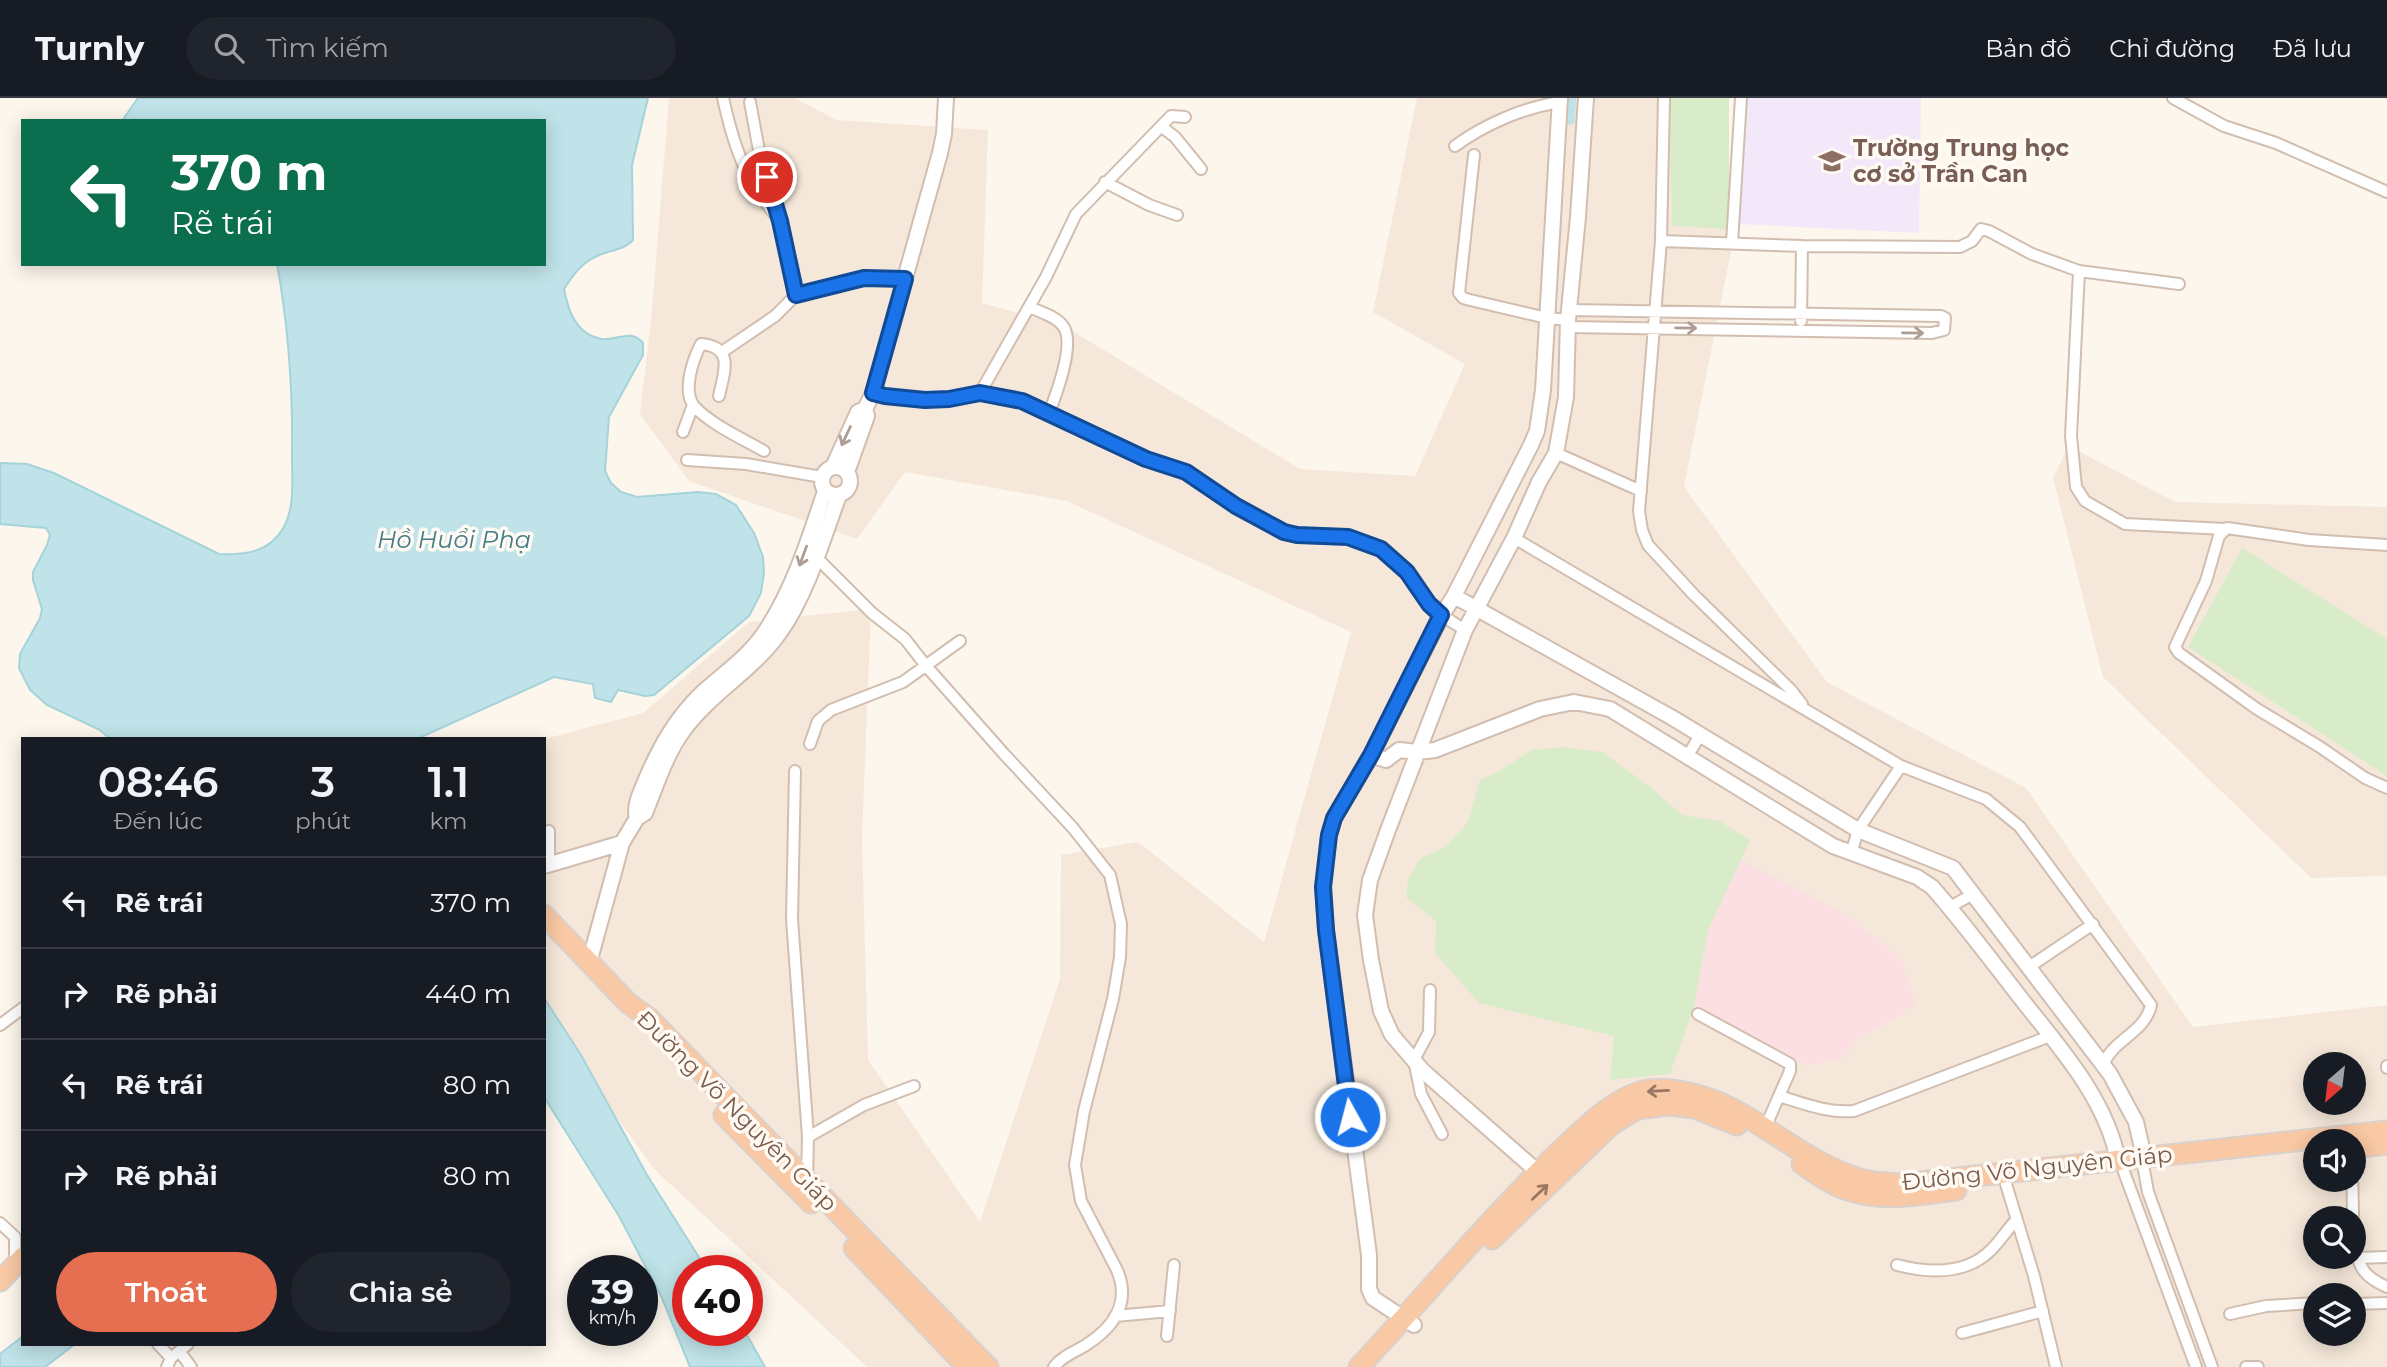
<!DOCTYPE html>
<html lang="vi">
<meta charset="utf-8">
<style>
:root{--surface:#171b24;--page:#20242c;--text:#f1f3f6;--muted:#9ea1a6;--line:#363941;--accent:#e76f51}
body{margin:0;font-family:Montserrat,sans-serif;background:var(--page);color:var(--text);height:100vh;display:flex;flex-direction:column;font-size:26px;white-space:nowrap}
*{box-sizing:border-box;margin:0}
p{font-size:23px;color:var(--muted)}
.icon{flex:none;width:38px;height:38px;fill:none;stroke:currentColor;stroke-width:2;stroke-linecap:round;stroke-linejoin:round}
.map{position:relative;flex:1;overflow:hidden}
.drawer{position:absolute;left:21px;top:639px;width:525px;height:609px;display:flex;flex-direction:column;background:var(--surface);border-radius:0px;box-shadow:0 4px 18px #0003}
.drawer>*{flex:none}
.top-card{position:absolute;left:21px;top:21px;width:525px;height:147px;border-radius:0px;box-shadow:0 4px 18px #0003;background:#0b6e4f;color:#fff;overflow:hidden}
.needle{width:46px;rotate:208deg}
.fabs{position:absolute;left:2303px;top:954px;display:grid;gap:14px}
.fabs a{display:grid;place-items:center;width:63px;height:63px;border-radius:50%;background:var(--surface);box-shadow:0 4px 18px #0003;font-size:35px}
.speed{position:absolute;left:567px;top:1157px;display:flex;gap:14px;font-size:35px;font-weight:700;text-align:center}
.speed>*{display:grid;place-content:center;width:91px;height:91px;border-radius:50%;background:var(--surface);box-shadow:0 4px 18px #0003;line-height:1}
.speed small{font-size:18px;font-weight:400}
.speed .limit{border:10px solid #d22;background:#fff;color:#111}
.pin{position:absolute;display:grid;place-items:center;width:60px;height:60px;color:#fff;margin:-30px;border:4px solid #fff;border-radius:50%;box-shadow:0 2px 7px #0007}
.me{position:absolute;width:77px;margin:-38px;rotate:353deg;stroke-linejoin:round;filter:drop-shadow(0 0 5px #0008)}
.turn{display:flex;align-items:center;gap:24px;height:147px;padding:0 35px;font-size:32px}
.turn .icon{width:91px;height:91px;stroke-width:2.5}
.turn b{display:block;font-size:49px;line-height:60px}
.eta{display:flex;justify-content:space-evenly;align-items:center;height:119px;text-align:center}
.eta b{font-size:42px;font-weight:600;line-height:49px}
.cta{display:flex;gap:14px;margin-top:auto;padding:14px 35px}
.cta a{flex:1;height:80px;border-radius:42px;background:var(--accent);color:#fff;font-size:28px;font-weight:600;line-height:80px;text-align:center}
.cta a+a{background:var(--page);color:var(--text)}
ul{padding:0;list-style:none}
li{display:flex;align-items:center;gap:21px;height:91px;padding:0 35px;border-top:2px solid var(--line)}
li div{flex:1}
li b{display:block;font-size:26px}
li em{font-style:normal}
header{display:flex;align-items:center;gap:42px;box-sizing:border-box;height:98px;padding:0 35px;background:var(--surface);border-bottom:2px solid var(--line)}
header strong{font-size:33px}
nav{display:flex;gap:38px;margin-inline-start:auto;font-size:24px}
.search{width:490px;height:63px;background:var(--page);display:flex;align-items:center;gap:18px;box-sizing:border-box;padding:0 24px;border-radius:38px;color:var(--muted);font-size:26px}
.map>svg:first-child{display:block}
</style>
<header>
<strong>Turnly</strong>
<div class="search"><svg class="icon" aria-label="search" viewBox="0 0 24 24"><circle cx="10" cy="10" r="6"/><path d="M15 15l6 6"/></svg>Tìm kiếm</div>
<nav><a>Bản đồ</a><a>Chỉ đường</a><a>Đã lưu</a></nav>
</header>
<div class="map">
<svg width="2387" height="1269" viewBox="0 0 2387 1269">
<rect width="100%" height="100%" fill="#fdf6ec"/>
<path fill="#f5e8da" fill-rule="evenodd" d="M669,0H794L837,22L988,32L982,205L1064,228L1300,371L1415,378L1465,266L1373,214L1417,0H1715L1731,153L1684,389L1827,584L2026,690L2193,929L2387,907V1269H867L654,1071L544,919V641L643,615L749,524L871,511L862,739L868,962L980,1124L1060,881L1061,757L1138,744L1264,844L1351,534L1067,403L905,374L857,441L689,383L640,316L651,223ZM2315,966H2354V1004H2315ZM2315,1043H2354V1082H2315ZM2315,1120H2354V1158H2315ZM2315,1197H2354V1236H2315Z
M2069,348L2175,404L2387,409V778L2311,780L2103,579L2053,379Z"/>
<path fill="#f3e8fa" d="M1748,0H1921L1919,135L1739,126Z"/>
<path fill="#fbdfe3" d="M1741,761L1847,817L1903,863L1915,908L1857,942L1841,961L1807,967L1694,909L1708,833Z"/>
<path fill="#d8ecc9" d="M1669,0H1729V131L1672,128Z
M2242,450L2387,541V678L2188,549Z
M1561,649L1602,654L1649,688L1682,717L1719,723L1750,742L1708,833L1694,909L1670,976L1610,982L1614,938L1479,905L1435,855L1436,823L1406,799L1408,782L1419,762L1446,748L1468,724L1480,682L1500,673L1531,652Z"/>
<path fill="#bfe3e8" stroke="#a5d3da" stroke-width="2" d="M138,0H648L632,67L633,142C626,151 612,152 602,156C584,162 574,175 564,191C568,212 576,237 602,241C618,243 630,230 643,245V257L609,319L605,373L611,385L621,394L637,399L698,394L716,396L736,407L754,435L763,459L764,474L761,495L749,518L654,597L645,598L618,592L611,604L595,600L593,586L554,579L419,640H109L100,632L47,607L30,592L19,570L20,556L40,520L42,511L33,482V474L47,447L50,437L46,430L0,426V365L27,366L54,375L219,456C245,457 269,455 284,429C295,408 292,383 292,360C293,295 289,231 277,166H544V23H122Z
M544,900L581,957L647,1077L707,1172H688V1232H744L765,1269H690L662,1200L619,1118L544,999Z
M23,1238V1246H75L45,1269H0V1256Z"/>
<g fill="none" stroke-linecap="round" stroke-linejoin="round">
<path stroke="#bfe3e8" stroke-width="10" d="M1570,22L1571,0"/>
<g stroke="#d1beb0" stroke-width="14">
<path id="minor" d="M723,0C734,49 744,79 776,118
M1664,0L1661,143L1639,413L1642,432L1648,447L1694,497L1791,592L1802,606
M2173,0L2224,28L2276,45L2387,94
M750,4L760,58L780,123L796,197
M1162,29L1175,39L1201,71
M1455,48C1485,26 1523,10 1559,4
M1474,57L1459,195L1463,200L1470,202L1547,220L1568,222
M1105,84L1149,107L1177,117
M1661,143L1802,148L1960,149L1972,143L1981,131L1989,133L2032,156L2079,173L2071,338L2076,389L2085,403L2125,426L2225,431
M1732,145L1741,0
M2079,173L2179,186
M1029,209C1040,214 1056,218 1063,228C1076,245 1056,297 1049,315
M1801,223L1802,148
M1568,229L1932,235L1944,232L1945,220L1941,218L1570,212
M722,254L775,218L796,197L864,180L905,182
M873,295L885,298L925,302L949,301L980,295L1022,303L1146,361L1186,374L1236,408L1284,434L1297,437L1348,439L1381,451L1407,474L1435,513L1465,532
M980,295L1046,179L1076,116L1171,18L1185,19
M719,298C724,274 735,249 701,246C693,261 682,293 694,308C710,326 743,341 764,353
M683,334L693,307
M1556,355L1641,393
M687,362L746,366L822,379
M1514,440L1901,668L1986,701L2020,729L2151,907C2145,935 2113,941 2103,967
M2387,447L2309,442L2227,430L2219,438L2206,483L2175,549L2179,555L2257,611L2320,649L2365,680L2387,690
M816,459L872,515L905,541L927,569L1004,656L1073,730L1110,777L1121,826L1120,859L1113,901L1084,1013L1075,1067L1081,1103L1117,1172C1131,1205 1114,1229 1086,1247C1075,1254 1062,1258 1054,1269
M810,646L818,623L831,612L903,584L960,543
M1687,659L1700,637
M795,673L792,821L808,1039L807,1082
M1851,756L1858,732L1901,668
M549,767V733
M1950,809L1973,796
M2029,869L2093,826
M1430,892L1429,934L1414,962L1421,996L1442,1036
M1698,916L1790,966V973L1765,1030
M0,927L23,910
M2387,968V970
M1779,998C1805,1006 1827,1015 1854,1013L2050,938
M808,1039L864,1007L914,988
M2144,1072L2148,1094L2212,1269
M2124,1074L2196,1269
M2352,1082C2354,1105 2350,1156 2364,1173C2370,1181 2378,1185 2387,1189
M2006,1086L2034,1178L2056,1269
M0,1125L15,1139V1166
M2357,1160L2387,1159
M1897,1167C1928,1175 1966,1177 1991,1152C2000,1143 2007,1132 2016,1122
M2354,1206L2387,1205
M2230,1216L2266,1208L2315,1205
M1115,1218L1170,1213
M1962,1235L2043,1213
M1167,1238L1174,1167
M158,1246L171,1260
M180,1254L191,1269
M167,1269L171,1260L188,1246
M2246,1269H2258"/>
</g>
<g stroke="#d1beb0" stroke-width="18">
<path id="tertiary" d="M822 383a14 14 0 1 1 28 0a14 14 0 1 1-28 0Z
M833,369L858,314L865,311
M847,374L867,318L865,311L873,295L940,55L944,36L946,0
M1454,498L1671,619L1858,732L1953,770L2110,976L2136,1024L2144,1059
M1371,657L1386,662L1399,652L1418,654L1435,652L1540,611L1574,604L1610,611L1833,748L1917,779L1932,789C1963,824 1990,861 2019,898C2058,948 2105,998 2118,1062
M637,720C633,707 642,692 647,679C661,647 676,620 702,595C724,575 751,557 767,531C794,489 809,441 825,393
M544,768L622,745
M589,865L622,745L637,720L645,715C656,688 666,656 683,633C710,595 754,572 780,534C807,496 823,441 839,397
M1538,1074L1423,973L1392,937L1381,913L1371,862L1365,817L1370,782L1388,732L1465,532L1514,440L1539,384L1556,355L1566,299L1568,222L1578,119L1586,0
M1414,1227L1373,1200L1369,1191V1157L1326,832L1323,789L1329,737L1334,720L1371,657L1442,517L1454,498L1531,347L1537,333L1543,292L1560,0"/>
</g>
<g stroke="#dad1cd" stroke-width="23">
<path id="trunk" d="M544,817L628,905L649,920L988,1269
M724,1017L811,1105
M2354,1050L2387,1046
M1802,1066C1811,1072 1820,1079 1830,1084C1868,1106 1914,1098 1956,1092
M1492,1141L1611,1027L1637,1011L1668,1007L1695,1010L1737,1027
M854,1150L967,1269
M0,1183L23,1159
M1359,1269C1428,1195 1492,1117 1565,1048C1587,1028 1613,1001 1643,993C1665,988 1694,995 1715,1003C1766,1024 1807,1066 1860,1081C1873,1085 1888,1085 1902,1086L2387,1033"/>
</g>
<use href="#minor" stroke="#fff" stroke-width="10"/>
<use href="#tertiary" stroke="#fff" stroke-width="14"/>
<use href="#trunk" stroke="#f9c8a4" stroke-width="19"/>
</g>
<defs><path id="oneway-shaft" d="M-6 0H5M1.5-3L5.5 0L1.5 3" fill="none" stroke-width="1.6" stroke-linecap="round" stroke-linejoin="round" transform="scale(1.75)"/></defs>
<g stroke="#af9d94">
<use href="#oneway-shaft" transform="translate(1686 230) rotate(1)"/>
<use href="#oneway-shaft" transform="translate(1913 235) rotate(1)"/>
<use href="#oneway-shaft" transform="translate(846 338) rotate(115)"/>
<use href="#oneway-shaft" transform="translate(803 458) rotate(110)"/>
</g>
<g stroke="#9a7763">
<use href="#oneway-shaft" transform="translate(1658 993) rotate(177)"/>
<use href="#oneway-shaft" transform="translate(1540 1094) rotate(-44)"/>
</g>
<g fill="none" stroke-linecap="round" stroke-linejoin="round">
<g stroke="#114b97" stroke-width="18">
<path id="route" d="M767,79L780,123L796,197L864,180L905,181L873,295L885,298L925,302L949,301L980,295L1022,303L1146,361L1186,374L1236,408L1284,434L1297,437L1348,439L1381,451L1407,474L1429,506L1441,517L1371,657L1334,720L1329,737L1323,789L1326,832L1350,1019"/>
</g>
<use href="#route" stroke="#1a73e8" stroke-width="12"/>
</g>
<defs>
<g id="school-bare" transform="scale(2.1)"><path d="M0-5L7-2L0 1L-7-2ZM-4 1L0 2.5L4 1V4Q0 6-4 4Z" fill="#8d6e63" stroke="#fffaf3" stroke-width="2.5" paint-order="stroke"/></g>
</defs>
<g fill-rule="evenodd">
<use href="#school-bare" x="1832" y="63"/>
</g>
<g text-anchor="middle" stroke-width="7" stroke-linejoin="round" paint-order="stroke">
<g font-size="23" font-weight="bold" fill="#785e54" stroke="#fffaf3" text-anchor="start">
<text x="1853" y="58">Trường Trung học<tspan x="1853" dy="26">cơ sở Trần Can</tspan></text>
</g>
<g font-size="23" fill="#7a5c4d" stroke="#fffaf3">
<text transform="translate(737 1013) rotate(45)" y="8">Đường Võ Nguyên Giáp</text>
<text transform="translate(2037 1070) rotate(-6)" y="8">Đường Võ Nguyên Giáp</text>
</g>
<g font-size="24" font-style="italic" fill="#437c86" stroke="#fffaf3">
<text x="454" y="450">Hồ Huổi Phạ</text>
</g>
</g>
</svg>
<div class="fabs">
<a><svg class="needle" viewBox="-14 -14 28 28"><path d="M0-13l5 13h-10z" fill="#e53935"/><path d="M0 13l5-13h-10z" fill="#9ea1a6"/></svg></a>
<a><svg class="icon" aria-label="sound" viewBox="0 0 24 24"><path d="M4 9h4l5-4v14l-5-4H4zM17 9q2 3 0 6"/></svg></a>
<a><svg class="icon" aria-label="search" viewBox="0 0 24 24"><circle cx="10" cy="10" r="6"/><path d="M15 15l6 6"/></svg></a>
<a><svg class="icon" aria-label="layers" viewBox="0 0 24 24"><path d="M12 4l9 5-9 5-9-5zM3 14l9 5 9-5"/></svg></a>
</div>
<div class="speed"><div>39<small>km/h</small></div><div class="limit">40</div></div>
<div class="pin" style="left:767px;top:79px;background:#d93025"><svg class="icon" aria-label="arrive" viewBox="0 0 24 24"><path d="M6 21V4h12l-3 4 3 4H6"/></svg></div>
<svg class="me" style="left:1350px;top:1019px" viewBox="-20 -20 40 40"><circle r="17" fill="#1a73e8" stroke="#fff" stroke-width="3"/><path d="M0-11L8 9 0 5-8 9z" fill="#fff"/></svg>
<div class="top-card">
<div class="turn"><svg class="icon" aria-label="left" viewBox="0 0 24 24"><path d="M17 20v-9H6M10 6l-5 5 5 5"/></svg><div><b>370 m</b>Rẽ trái</div></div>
</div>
<section class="drawer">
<div class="eta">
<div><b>08:46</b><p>Đến lúc</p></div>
<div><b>3</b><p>phút</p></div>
<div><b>1.1</b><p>km</p></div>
</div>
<ul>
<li><svg class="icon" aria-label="left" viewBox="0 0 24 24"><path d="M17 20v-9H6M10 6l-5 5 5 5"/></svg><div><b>Rẽ trái</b></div><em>370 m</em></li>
<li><svg class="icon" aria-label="right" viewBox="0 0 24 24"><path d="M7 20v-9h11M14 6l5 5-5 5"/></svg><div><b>Rẽ phải</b></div><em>440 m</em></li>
<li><svg class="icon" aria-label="left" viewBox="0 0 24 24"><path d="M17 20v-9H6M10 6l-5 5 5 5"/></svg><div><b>Rẽ trái</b></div><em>80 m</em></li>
<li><svg class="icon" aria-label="right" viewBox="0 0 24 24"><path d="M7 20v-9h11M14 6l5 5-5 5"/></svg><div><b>Rẽ phải</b></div><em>80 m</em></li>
</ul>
<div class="cta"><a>Thoát</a><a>Chia sẻ</a></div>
</section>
</div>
